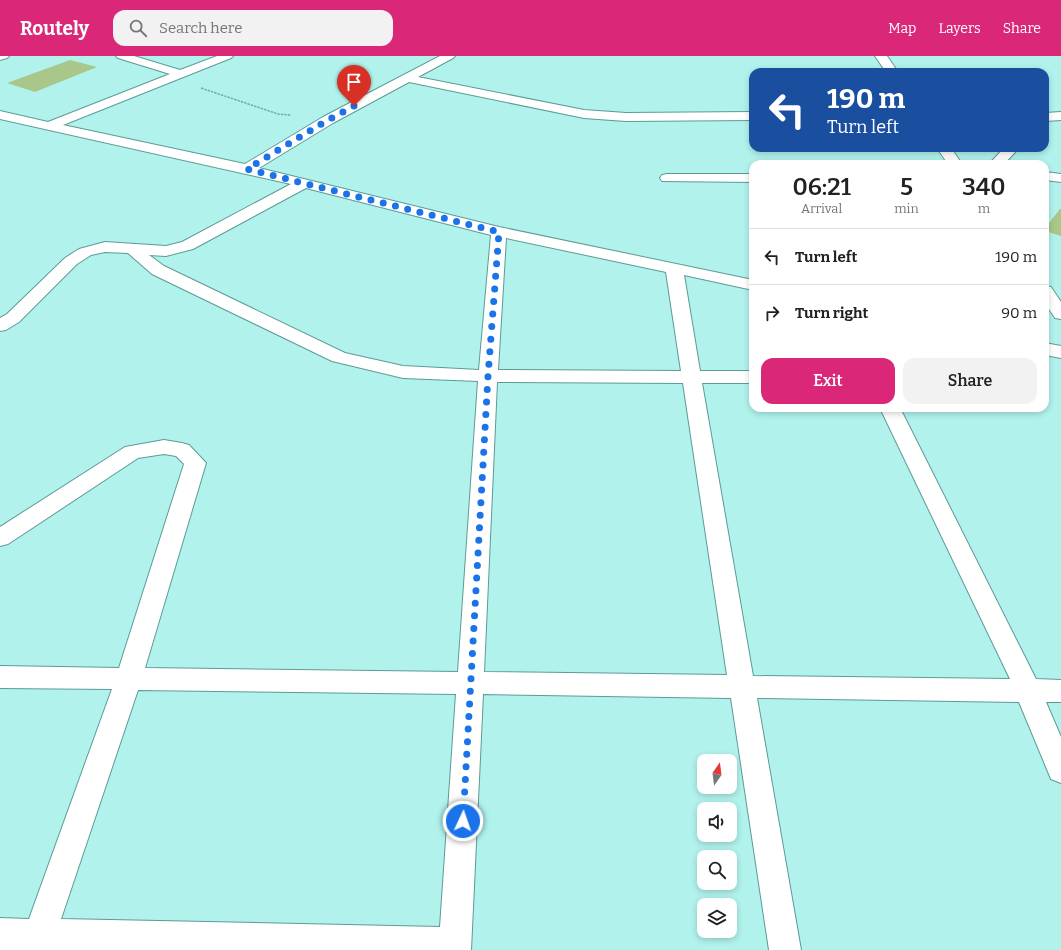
<!DOCTYPE html>
<style>
:root{--surface:#fff;--page:#f2f2f2;--text:#222;--muted:#767676;--line:#e0e0e0;--accent:#db2777}
body{margin:0;font-family:Bitter,serif;background:var(--page);color:var(--text);height:100vh;display:flex;flex-direction:column;font-size:15px;white-space:nowrap}
*{box-sizing:border-box;margin:0}
p{font-size:13px;color:var(--muted)}
.icon{flex:none;width:22px;height:22px;fill:none;stroke:currentColor;stroke-width:2;stroke-linecap:round;stroke-linejoin:round}
.map{position:relative;flex:1;overflow:hidden}
.sheet{position:absolute;left:749px;top:104px;width:300px;height:252px;display:flex;flex-direction:column;background:var(--surface);border-radius:12px;box-shadow:0 2px 6px #0003}
.sheet>*{flex:none}
.hud{position:absolute;left:749px;top:12px;width:300px;height:84px;border-radius:12px;box-shadow:0 2px 6px #0003;background:#1a4fa0;color:#fff;overflow:hidden}
.needle{width:26px;rotate:14deg}
.fabs{position:absolute;left:697px;top:698px;display:grid;gap:8px}
.fabs a{display:grid;place-items:center;width:40px;height:40px;border-radius:8px;background:var(--surface);box-shadow:0 2px 6px #0003;font-size:20px}
.pin{position:absolute;display:grid;place-items:center;width:34px;height:34px;color:#fff;margin:-41px -17px;border-radius:50% 50% 50% 0;rotate:-45deg;box-shadow:0 0 4px #0007}
.pin .icon{rotate:45deg}
.me{position:absolute;width:44px;margin:-22px;rotate:3deg;stroke-linejoin:round;filter:drop-shadow(0 0 3px #0008)}
.turn{display:flex;align-items:center;gap:14px;height:84px;padding:0 12px;font-size:18px}
.turn .icon{width:52px;height:52px;stroke-width:2.5}
.turn b{display:block;font-size:28px;line-height:34px}
.eta{display:flex;justify-content:space-evenly;align-items:center;height:68px;text-align:center}
.eta b{font-size:24px;font-weight:600;line-height:28px}
.primary-button{display:flex;gap:8px;margin-top:auto;padding:8px 12px}
.primary-button a{flex:1;height:46px;border-radius:12px;background:var(--accent);color:#fff;font-size:16px;font-weight:600;line-height:46px;text-align:center}
.primary-button a+a{background:var(--page);color:var(--text)}
ul{padding:0;list-style:none}
li{display:flex;align-items:center;gap:12px;height:56px;padding:0 12px;border-top:1px solid var(--line)}
li div{flex:1}
li b{display:block;font-size:15px}
li em{font-style:normal}
header{display:flex;align-items:center;gap:24px;box-sizing:border-box;height:56px;padding:0 20px;background:var(--accent);color:#fff}
header strong{font-size:19px}
nav{display:flex;gap:22px;margin-inline-start:auto;font-size:14px}
.search{width:280px;height:36px;background:var(--page);display:flex;align-items:center;gap:10px;box-sizing:border-box;padding:0 14px;border-radius:12px;color:var(--muted);font-size:15px}
.map>svg:first-child{display:block}
</style>
<header>
<strong>Routely</strong>
<div class="search"><svg class="icon" aria-label="search" viewBox="0 0 24 24"><circle cx="10" cy="10" r="6"/><path d="M15 15l6 6"/></svg>Search here</div>
<nav><a>Map</a><a>Layers</a><a>Share</a></nav>
</header>
<div class="map">
<svg width="1061" height="894" viewBox="0 0 1061 894">
<rect width="100%" height="100%" fill="#b1f2ed"/>
<path fill="#a9c78a" d="M70,4L97,11L35,36L7,27Z
M1060,153H1061V180L1045,175V172Z"/>
<g fill="none" stroke-linecap="round" stroke-linejoin="round">
<g stroke="#5c9b96" stroke-width="2">
<path id="street" d="M0,0H9L7,2L0,4Z
M116,0H134L180,14L217,0H233L231,2L63,69L245,108L323,61L440,0H455L453,2L418,21L584,54L626,57L753,56V64L626,65L584,62L409,26L333,67L259,112L499,171L753,224V234L684,219L700,315H753V327H702L753,620L1010,623L880,352H900L1036,623L1061,624V646H1046L1061,681V727L1051,723L1019,646L757,642L801,894H769L731,642L483,638L471,894H0V862L29,863L112,633L0,632V610L119,612L184,408L176,400L164,398L138,402L8,488L0,490V471L125,391L164,384L182,387L189,389L206,407L145,612L458,616L478,325L403,322L332,305L152,218L128,197L105,196L91,199L77,208L19,266L6,274L0,275V262L7,258L65,202L79,193L105,186L166,190L182,186L291,128L0,63V55L48,66L170,18L118,2ZM306,132L491,179L479,314L403,310L345,297L164,210L149,199L166,200L193,193ZM506,182L666,216L681,315L498,314ZM497,326L683,327L727,619L484,616ZM138,634L456,638L440,871L61,863Z
M875,0H887L898,16H886Z
M1061,56V64L1045,65V57Z
M937,92H951L962,108H948Z
M1004,92H1019L1004,108H989Z
M1045,116L1061,118V126L1045,124Z
M667,118H753V126L662,125L660,122L662,119Z
M1045,230L1051,231L1061,246V263L1055,262L1045,247Z
M1045,287L1061,290V302L1045,299Z"/>
</g>
<path stroke="#77aba7" stroke-width="1.5" stroke-dasharray="2.5 1" stroke-linecap="butt" d="M201,32L278,58L291,59"/>
<use href="#street" fill="#fff" fill-rule="evenodd"/>
</g>
<g fill="none" stroke-linecap="round" stroke-linejoin="round">
<path stroke="#1a73e8" stroke-width="7" stroke-dasharray="0 12.6" d="M354,50L328,64L247,113L499,176L488,320L463,765"/>
</g>
</svg>
<div class="fabs">
<a><svg class="needle" viewBox="-14 -14 28 28"><path d="M0-13l5 13h-10z" fill="#e53935"/><path d="M0 13l5-13h-10z" fill="#767676"/></svg></a>
<a><svg class="icon" aria-label="sound" viewBox="0 0 24 24"><path d="M4 9h4l5-4v14l-5-4H4zM17 9q2 3 0 6"/></svg></a>
<a><svg class="icon" aria-label="search" viewBox="0 0 24 24"><circle cx="10" cy="10" r="6"/><path d="M15 15l6 6"/></svg></a>
<a><svg class="icon" aria-label="layers" viewBox="0 0 24 24"><path d="M12 4l9 5-9 5-9-5zM3 14l9 5 9-5"/></svg></a>
</div>
<div class="pin" style="left:354px;top:50px;background:#d93025"><svg class="icon" aria-label="arrive" viewBox="0 0 24 24"><path d="M6 21V4h12l-3 4 3 4H6"/></svg></div>
<svg class="me" style="left:463px;top:765px" viewBox="-20 -20 40 40"><circle r="17" fill="#1a73e8" stroke="#fff" stroke-width="3"/><path d="M0-11L8 9 0 5-8 9z" fill="#fff"/></svg>
<div class="hud">
<div class="turn"><svg class="icon" aria-label="left" viewBox="0 0 24 24"><path d="M17 20v-9H6M10 6l-5 5 5 5"/></svg><div><b>190 m</b>Turn left</div></div>
</div>
<section class="sheet">
<div class="eta">
<div><b>06:21</b><p>Arrival</p></div>
<div><b>5</b><p>min</p></div>
<div><b>340</b><p>m</p></div>
</div>
<ul>
<li><svg class="icon" aria-label="left" viewBox="0 0 24 24"><path d="M17 20v-9H6M10 6l-5 5 5 5"/></svg><div><b>Turn left</b></div><em>190 m</em></li>
<li><svg class="icon" aria-label="right" viewBox="0 0 24 24"><path d="M7 20v-9h11M14 6l5 5-5 5"/></svg><div><b>Turn right</b></div><em>90 m</em></li>
</ul>
<div class="primary-button"><a>Exit</a><a>Share</a></div>
</section>
</div>
